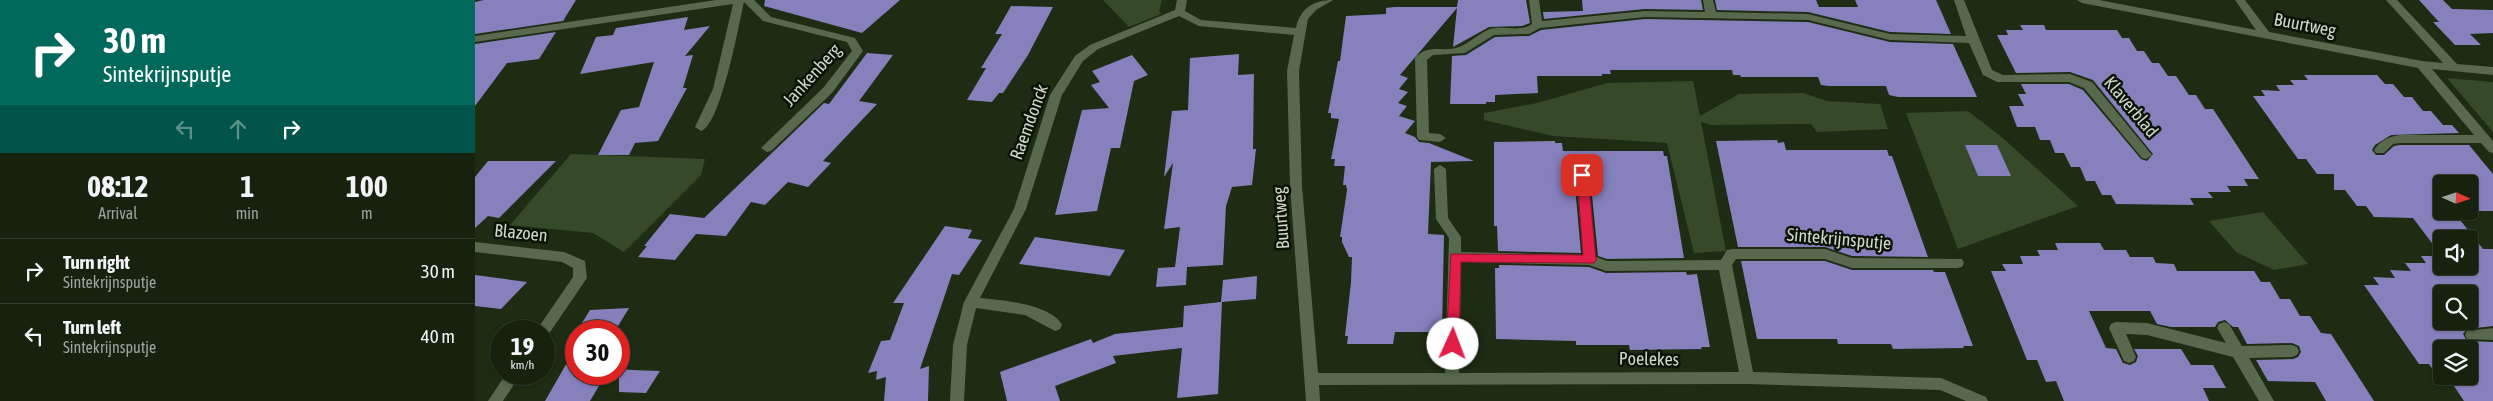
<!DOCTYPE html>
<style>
:root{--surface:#16210e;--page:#1f2917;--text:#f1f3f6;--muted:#9ea39e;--line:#353e2e}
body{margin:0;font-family:"Asap Condensed",sans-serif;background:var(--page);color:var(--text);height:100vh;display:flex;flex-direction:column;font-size:19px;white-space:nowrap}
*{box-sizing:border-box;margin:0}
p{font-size:16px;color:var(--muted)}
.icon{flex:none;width:28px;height:28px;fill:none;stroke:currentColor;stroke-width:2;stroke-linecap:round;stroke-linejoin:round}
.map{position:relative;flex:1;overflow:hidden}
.sheet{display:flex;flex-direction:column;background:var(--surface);width:475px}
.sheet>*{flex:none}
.hud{background:#00695c;color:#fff;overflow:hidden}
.needle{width:32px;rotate:93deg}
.controls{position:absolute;left:1958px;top:175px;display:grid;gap:10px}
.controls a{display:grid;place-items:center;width:45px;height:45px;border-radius:5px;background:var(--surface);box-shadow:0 1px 4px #0004,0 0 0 1px var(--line);font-size:25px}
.speed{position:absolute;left:15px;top:320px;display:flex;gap:10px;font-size:25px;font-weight:700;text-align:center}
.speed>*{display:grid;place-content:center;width:65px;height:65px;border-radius:50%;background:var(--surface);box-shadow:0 1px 4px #0004,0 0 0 1px var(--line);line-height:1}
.speed small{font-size:12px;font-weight:400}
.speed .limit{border:8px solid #d22;background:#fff;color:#111}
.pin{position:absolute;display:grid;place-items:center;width:42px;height:42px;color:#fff;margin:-21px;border-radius:10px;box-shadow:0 2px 8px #0006}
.me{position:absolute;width:55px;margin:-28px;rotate:2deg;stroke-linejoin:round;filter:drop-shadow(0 0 4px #0008)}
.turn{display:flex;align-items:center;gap:18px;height:105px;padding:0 20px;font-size:22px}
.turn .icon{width:65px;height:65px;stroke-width:2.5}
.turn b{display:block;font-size:35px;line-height:42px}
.lanes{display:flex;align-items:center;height:48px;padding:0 20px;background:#0003;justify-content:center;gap:25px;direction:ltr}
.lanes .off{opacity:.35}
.eta{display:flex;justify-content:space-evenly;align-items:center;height:85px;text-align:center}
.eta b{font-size:30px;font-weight:700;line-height:35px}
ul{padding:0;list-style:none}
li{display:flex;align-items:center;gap:15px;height:65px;padding:0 20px;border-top:1px solid var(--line)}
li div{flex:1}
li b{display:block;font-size:19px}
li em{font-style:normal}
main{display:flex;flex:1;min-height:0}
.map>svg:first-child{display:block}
</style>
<main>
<section class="sheet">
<div class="hud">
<div class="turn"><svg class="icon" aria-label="right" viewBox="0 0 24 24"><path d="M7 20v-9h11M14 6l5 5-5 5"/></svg><div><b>30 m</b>Sintekrijnsputje</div></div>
<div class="lanes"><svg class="icon off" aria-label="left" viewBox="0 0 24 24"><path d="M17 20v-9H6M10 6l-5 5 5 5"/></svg><svg class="icon off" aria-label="ahead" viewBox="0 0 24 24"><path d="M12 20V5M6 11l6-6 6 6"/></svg><svg class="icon" aria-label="right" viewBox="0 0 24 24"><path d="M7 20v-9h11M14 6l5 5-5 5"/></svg></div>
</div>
<div class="eta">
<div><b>08:12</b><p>Arrival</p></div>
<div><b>1</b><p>min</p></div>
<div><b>100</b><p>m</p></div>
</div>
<ul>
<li><svg class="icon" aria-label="right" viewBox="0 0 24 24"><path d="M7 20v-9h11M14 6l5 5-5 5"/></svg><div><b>Turn right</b><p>Sintekrijnsputje</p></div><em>30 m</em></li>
<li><svg class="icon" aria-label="left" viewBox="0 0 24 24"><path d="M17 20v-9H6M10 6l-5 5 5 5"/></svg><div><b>Turn left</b><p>Sintekrijnsputje</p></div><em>40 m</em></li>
</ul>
</section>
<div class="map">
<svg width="2018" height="401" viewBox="0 0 2018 401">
<rect width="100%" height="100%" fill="#1d2c13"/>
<path fill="#364929" d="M628,0H687L684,11L686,14L654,27Z
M1972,78L2018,82V132Z
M1218,81L1225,116L1264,94L1328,93L1352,101L1405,104L1413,129L1342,132L1336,124L1236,125L1226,122L1251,251L1219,253L1192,143L1078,136L1009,120V113L1062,103L1132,83Z
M1493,111L1529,139L1603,206L1483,249L1431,113Z
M96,154L230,159L226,175L149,252L118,233L35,225Z
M1788,212L1833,264L1799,270L1761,252L1734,221Z"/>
<path fill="#8680bd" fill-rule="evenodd" d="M9,0H101L88,21L0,34V2Z
M290,0H425L387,33L289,6Z
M983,0H1051L1055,23L1047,26L1014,27L978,47L982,8L925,75L933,78L924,89L933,92L923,103L932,106L924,116L940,121L930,133L940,137L944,142L954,143L999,161L956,162L953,234L969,235L967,332H920L918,344H872L873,336H870L876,282L877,257H874L867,242V237H865L872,190L871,185H868L870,166H859L860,159H856L864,119L856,118V113H853L863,61H865L871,16L911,14V8L919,7H982Z
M1107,0H1226L1228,10L1170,9L1069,19L1068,12L1108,11Z
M1240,0H1341L1344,7H1383L1380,0H1461L1476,34L1415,32L1333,12L1242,10Z
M1944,0H1968L1977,9L2018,10V33L1995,34L2006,45H1980L1958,22H1964Z
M536,6L578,7L553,55L528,93H524L517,102L492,100L511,68H506L527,34H520Z
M213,17L209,30L235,26L210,56L218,55L208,88H212L183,141L160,143L154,155H123L146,110L164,107L179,62L105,74L121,37L138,35L141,28Z
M1170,19L1333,22L1415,42L1478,44L1502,97H1423L1414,95L1411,86H1354L1346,85L1343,77H1266L1265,75H1258L1257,70H1135L1136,74H1127V76H1062L1063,93L1020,95V102H1011V104H975L977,56L991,55L1020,37L1054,36L1066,30Z
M1545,25H1569L1571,30H1642L1647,38H1654L1662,51H1669L1677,63H1684L1693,76H1701L1714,95H1721L1730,109H1738L1784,179H1769L1773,186H1752L1756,192H1733L1738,198H1715L1719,205L1641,204L1636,195H1627L1620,181H1611L1605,167H1596L1589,153H1580L1575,140H1565L1560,127H1542L1534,106H1549L1543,94H1551L1546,84H1594L1608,90L1666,159L1672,161L1678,154L1618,80L1595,72L1541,73L1522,35H1533L1531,30H1548Z
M81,32L64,59L32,63L0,106V44Z
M392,53L418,55L384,101L402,104L348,161L356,163L333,187L313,182L290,205L276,202L251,236L221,234L200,260L163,257L172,246H169L195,214L229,218L349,103L354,104Z
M764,54L763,75L779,74L778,149H781L777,185L757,187L751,206L748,265L712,267L711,285L681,287L683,268L700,267L705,227L689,229L698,163L689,177L697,111L713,110L715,58Z
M657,55L673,75L659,81L645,148H636L622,211L580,215L607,110L634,108L616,85L625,82L617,71Z
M1829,75H1902L1910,84H1918L1929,97H1937L1948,111H1956L1968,125H1977L1984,133L1916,135L1900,145L1897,150L1901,155H1909L1919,146L1925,145H1994L2018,174V211H1994V184H1966V211H1985H1978L2008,249H2018V326L1992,329L1988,334L1992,341L2018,342V401H1989L1979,386H1969L1954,364H1944L1889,285H1904L1898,277L1920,278L1915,270L1936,271L1930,263H1951L1946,256H1966V266H1994V239H1966V255L1938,218L1899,217L1891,206H1882L1870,190H1859V174H1842L1831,159H1823L1778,96H1790L1786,90L1805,91L1801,85H1819L1815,80H1833ZM1966,294H1994V321H1966ZM1966,349H1994V376H1966Z
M1302,140L1303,143L1309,142L1311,150H1412L1414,156H1417L1453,257L1377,256L1350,247H1263L1241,141Z
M1080,141V143H1087L1088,151H1188L1189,156H1192L1209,258L1132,259L1123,256L1115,175L1108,169L1099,175L1106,253L1023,251L1022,226H1019V142Z
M1490,145H1522L1536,176H1503Z
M13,161H81L24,218L13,216L0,228V177Z
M470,226L497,230L493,238L507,240L484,275L477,274L445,369L454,366L453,401H409L411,377L401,380L402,371L393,373L406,341L415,340L429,303H418Z
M560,237L650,250L635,276L544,264Z
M1580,243H1625L1629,250H1651L1655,257H1678L1681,263L1699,264L1702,271H1779L1786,282H1795L1805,299H1815L1825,316H1835L1846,333L1856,334L1899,401H1851L1840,382L1793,381L1781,360L1818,359L1823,357L1826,352L1824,346L1817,343L1772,344L1763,327H1758L1750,320L1743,322L1740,327H1696L1682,324L1675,311H1614L1631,348L1641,349L1648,363L1655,365L1661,362L1663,356L1659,349H1706L1716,365H1738L1751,388H1728L1734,401H1589L1581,381L1571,382L1562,360H1552L1516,271H1531L1527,264H1548L1545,256H1565L1562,250H1583Z
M1266,261H1350L1377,270H1458L1459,272H1470L1498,346H1488L1489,348L1418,349L1416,344H1363L1362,339H1282Z
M1024,265L1114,267L1131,273L1211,272L1212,275L1222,274L1235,347H1226L1227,349L1155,350L1154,345H1101V341L1021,339L1020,268H1024Z
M0,275L30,279L52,282L26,309L0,306Z
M782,276L781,299L747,302L743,394L702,398L707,348L638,356L641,363L580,386L585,401H532L525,372L616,339L618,343L640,334L708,327L709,306L746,302L748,280Z
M154,308L140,331H102L115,310Z
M101,347V374H131L115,401H70Z
M144,369L157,370L185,371L171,393L144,392Z"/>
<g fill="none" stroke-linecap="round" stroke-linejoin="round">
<path fill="#58694d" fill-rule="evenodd" d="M241,0H279L296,17L380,38L388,51L357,93L296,151L292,152L286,148L349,87L377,51L372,42L288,21L269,2C264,23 246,125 226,131L220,127L238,89L258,4L0,42V36Z
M702,0H712L710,11L726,20L821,28C825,8 839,0 858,0L841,10L833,19L824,71L827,186L843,373H970L974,238L961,219L959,169L965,165L971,169L973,218L986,237V252L1108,255L1101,175L1107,171L1113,175L1121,257L1132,261L1246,260L1252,250L1257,249H1350L1377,258L1487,259L1489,263L1487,267L1482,268H1377L1350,259H1261L1257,265L1278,372L1466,378L1511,397L1513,401H1491L1465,390L1272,384L844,385L845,401H831L815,186L812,71L819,35L724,26L704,16L623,49L608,61L587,95L551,209L505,298C526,300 576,304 587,325L585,329L580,331L550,315L501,308L492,345L489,401H475L478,345L489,302L539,209L575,95L600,56L615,45L700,10ZM986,262L1114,265L1131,271L1244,270L1264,372L984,373Z
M1054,0H1064L1067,21L1170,11L1230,12L1228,0H1238L1241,12L1333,14L1415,34L1491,36L1479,0H1489L1517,70L1528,75L1595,74L1617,82L1677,155L1671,159L1667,158L1609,88L1594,82H1522L1508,75L1494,43L1415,40L1333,20L1170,17L1065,28L1054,34L1019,35L990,53L958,55L952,60L954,133L965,134L971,138L965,142L944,140L942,137L940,58C953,43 969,53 984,47C995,43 1004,33 1015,29C1028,25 1045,33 1057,24Z
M1602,0H1624L1781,30L1760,0H1770L1794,32L1947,61L1968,63L1911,0H1922L1982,64L2018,67V75L1957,69L2018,141V153L2014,152L2006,143H1925L1918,144L1909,153H1901L1899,150C1906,140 1913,137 1925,135H1999L1943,68L1607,3Z
M0,242L89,252L110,261L112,278L73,335L69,336V331H61L98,277V268L87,262L0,252Z
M1641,322L1672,323L1751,343L1742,328L1744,324L1749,322L1754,324L1767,346L1817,345L1822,347L1824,351L1822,355L1817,357L1774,358L1799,401H1784L1758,357L1672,335L1651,334L1661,357L1659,361L1654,363L1649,361L1634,328L1636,324Z
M2018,328V340L1992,339L1990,335L1992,331Z
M31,374H46L28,401H13Z"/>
</g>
<path fill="#e11d48" stroke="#92132f" d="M1107,171L1113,175L1121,260L1119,263L986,262L984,344L982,348H973L971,344L976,254L1108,255L1102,175Z"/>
<g text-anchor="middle" stroke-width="5" stroke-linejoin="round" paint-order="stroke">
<g font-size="18" fill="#cfd9c9" stroke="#0b1207">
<text transform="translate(1830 25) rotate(11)" y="6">Buurtweg</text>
<text transform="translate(337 75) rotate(-48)" y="6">Jankenberg</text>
<text transform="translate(1656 107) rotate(50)" y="6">Klaverblad</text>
<text transform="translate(554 122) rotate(-70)" y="6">Raemdonck</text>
<text transform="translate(806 218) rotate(-94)" y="6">Buurtweg</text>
<text transform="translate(46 233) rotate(6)" y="6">Blazoen</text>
<text transform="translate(1364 239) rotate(5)" y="6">Sintekrijnsputje</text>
<text transform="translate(1174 359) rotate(1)" y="6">Poelekes</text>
</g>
</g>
</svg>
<div class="controls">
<a><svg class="needle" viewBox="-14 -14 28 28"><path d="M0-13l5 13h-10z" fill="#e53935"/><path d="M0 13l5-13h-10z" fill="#9ea39e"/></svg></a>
<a><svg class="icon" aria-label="sound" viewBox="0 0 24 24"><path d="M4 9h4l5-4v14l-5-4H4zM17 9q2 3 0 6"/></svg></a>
<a><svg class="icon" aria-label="search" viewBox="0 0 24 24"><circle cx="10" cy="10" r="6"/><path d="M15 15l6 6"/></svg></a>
<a><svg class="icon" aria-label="layers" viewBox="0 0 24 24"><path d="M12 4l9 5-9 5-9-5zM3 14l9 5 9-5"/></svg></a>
</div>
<div class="speed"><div>19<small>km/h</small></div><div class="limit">30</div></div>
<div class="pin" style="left:1107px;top:175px;background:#d93025"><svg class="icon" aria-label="arrive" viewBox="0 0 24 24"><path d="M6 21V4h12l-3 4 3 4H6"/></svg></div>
<svg class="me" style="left:978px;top:344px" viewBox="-20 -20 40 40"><circle r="19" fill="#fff"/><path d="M0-13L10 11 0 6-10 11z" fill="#e11d48"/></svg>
</div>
</main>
